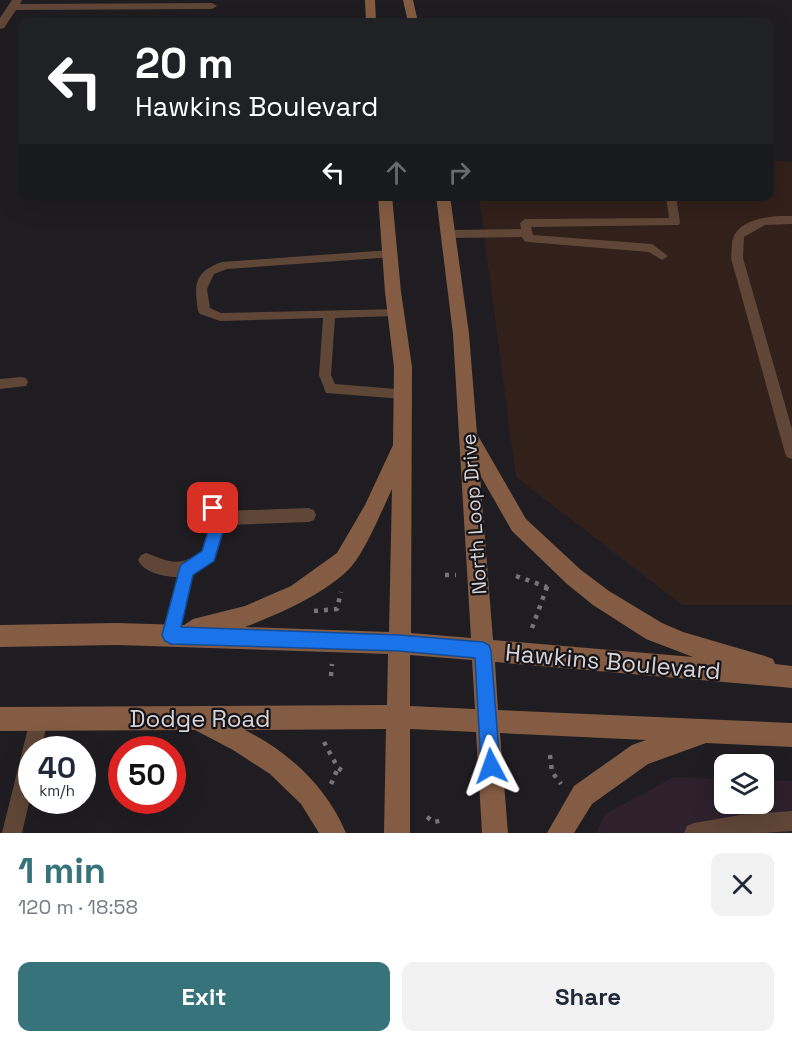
<!DOCTYPE html>
<meta charset="utf-8">
<style>
:root{--surface:#fff;--page:#f2f2f3;--text:#1f2937;--muted:#747a83;--accent:#36737a}
body{margin:0;font-family:"Space Grotesk",sans-serif;background:var(--page);color:var(--text);height:100vh;display:flex;flex-direction:column;font-size:22px;white-space:nowrap}
*{box-sizing:border-box;margin:0}
p{font-size:20px;color:var(--muted)}
.icon{flex:none;width:33px;height:33px;fill:none;stroke:currentColor;stroke-width:2;stroke-linecap:round;stroke-linejoin:round}
.map{position:relative;height:833px;overflow:hidden}
.side{display:flex;flex-direction:column;background:var(--surface);flex:1}
.side>*{flex:none}
.top-card{position:absolute;left:18px;top:18px;width:756px;height:183px;border-radius:12px;box-shadow:0 6px 24px #0002;background:#202124;color:#fff;overflow:hidden}
.tools{position:absolute;left:714px;top:754px;display:grid;gap:12px}
.tools a{display:grid;place-items:center;width:60px;height:60px;border-radius:12px;background:var(--surface);box-shadow:0 6px 24px #0002;font-size:30px}
.speed{position:absolute;left:18px;top:736px;display:flex;gap:12px;font-size:30px;font-weight:700;text-align:center}
.speed>*{display:grid;place-content:center;width:78px;height:78px;border-radius:50%;background:var(--surface);box-shadow:0 6px 24px #0002;line-height:1}
.speed small{font-size:15px;font-weight:400}
.speed .limit{border:9px solid #d22;background:#fff;color:#111}
.pin{position:absolute;display:grid;place-items:center;width:51px;height:51px;color:#fff;margin:-26px;border-radius:12px;box-shadow:0 3px 9px #0006}
.me{position:absolute;width:66px;margin:-33px;rotate:356deg;stroke-linejoin:round;filter:drop-shadow(0 0 4px #0008)}
.turn{display:flex;align-items:center;gap:21px;height:126px;padding:0 18px;font-size:27px}
.turn .icon{width:78px;height:78px;stroke-width:2.5}
.turn b{display:block;font-size:42px;line-height:51px}
.lanes{display:flex;align-items:center;height:57px;padding:0 18px;background:#0003;justify-content:center;gap:30px;direction:ltr}
.lanes .off{opacity:.35}
.round{display:grid;place-items:center;flex:none;width:63px;height:63px;border-radius:12px;background:var(--page)}
.overview{display:flex;align-items:center;justify-content:space-between;height:102px;padding:0 18px}
h1{font-size:36px;font-weight:700;line-height:45px;color:var(--accent)}
.primary-button{display:flex;gap:12px;margin-top:auto;padding:12px 18px}
.primary-button a{flex:1;height:69px;border-radius:12px;background:var(--accent);color:#fff;font-size:24px;font-weight:700;line-height:69px;text-align:center}
.primary-button a+a{background:var(--page);color:var(--text)}
.map>svg:first-child{display:block}
</style>
<div class="map">
<svg width="792" height="833" viewBox="0 0 792 833">
<rect width="100%" height="100%" fill="#1f1d21"/>
<path fill="#32201a" d="M770,160L792,162V605H682L516,477L479,197L770,196Z"/>
<path fill="#2e202c" d="M674,777L724,779V804H764V780L792,781V833H596L605,814Z"/>
<g fill="none" stroke-linecap="round" stroke-linejoin="round">
<path stroke="#767478" stroke-width="4.5" stroke-dasharray="4 6" stroke-linecap="butt" d="M445,575H456
M516,576L547,587L551,583
M314,611L337,609L341,592
M532,628L547,587
M331,676L332,664
M324,742L338,768L346,773
M550,755L552,772L561,784
M331,784L338,768
M427,817L434,822L443,820"/>
<path fill="#5f4637" fill-rule="evenodd" d="M666,196H676L680,222L679,225L531,227L533,235L652,244L668,256L662,260L649,252L528,242L524,241L522,237L449,238L444,234L449,230L521,229L520,223L525,219L669,218Z
M784,216H792V224L765,225L744,237L743,258L792,429V459L787,457L785,453L731,258C732,251 731,240 735,234C744,219 769,216 784,216Z
M390,250L396,254L394,257L227,269L214,274L207,289L210,308L221,313L399,309L401,312L399,315L395,316L335,318L331,375L335,384L408,390L410,394L408,398L403,399L326,393L319,375L323,318L220,321L200,314L198,311C194,284 194,272 222,262Z
M21,377L26,378L28,382L26,386L0,389V379Z
M200,483L205,484L224,511L309,508L314,510L316,515L314,520L309,522L226,525L214,561L193,573L179,635L177,641L171,643L165,641L163,635L177,577C164,577 143,572 138,560L141,555L146,553C172,563 178,567 203,551L212,519L193,489L195,484Z
M39,711L45,714L48,720L41,750H32V790L22,833H2L30,720L33,714Z
M792,811V831L760,833H684L687,826L694,823L740,815Z"/>
<path fill="#5f4637" fill-rule="evenodd" d="M12,0H22L20,4L212,3L217,6L212,9L16,10L4,28L0,29V18Z"/>
<path fill="#845c43" fill-rule="evenodd" d="M365,0H375L376,22H366Z
M403,0H413L418,22H408Z
M378,196H392L401,292L412,367L411,633L471,638L453,334L436,196H450L469,334L477,434L526,519L581,570L609,591L662,623L683,632L765,656L773,659L775,664L792,666V688L495,662L498,710L792,723V747L706,743L648,764L592,804L574,833H547L574,786L632,745L646,740L500,733L508,833H482L476,732L410,729V833H384L386,729L245,730C290,753 326,786 346,833H319L301,804L270,774L233,750L195,730L0,731V707L387,705L388,654L117,645L0,647V625L117,623L184,625L193,619L245,606L291,586L337,553L365,505L393,445L394,367L385,292ZM480,475L512,531L567,584L593,605L646,639L693,657L493,640ZM392,489L389,632L245,627C279,614 325,594 350,568C364,554 383,508 392,489ZM410,655L472,660L475,709L410,706Z"/>
</g>
<path fill="#1a73e8" stroke="#114b97" stroke-width="1.5" d="M213,501L218,503L227,518L214,561L193,575L181,627L399,635L483,642L489,645L491,651L500,766L497,773L491,775L484,773L481,766L475,658L399,651L171,644L165,641L162,635L179,571L181,565L202,551L212,519L205,508L207,503Z"/>
<g text-anchor="middle" stroke-width="4.5" stroke-linejoin="round" paint-order="stroke">
<g font-size="20" fill="#d5d3d6" stroke="#161418">
<text transform="translate(474 514) rotate(-94)" y="7">North Loop Drive</text>
</g>
<g font-size="24" fill="#d5d3d6" stroke="#161418">
<text transform="translate(613 662) rotate(5)" y="8">Hawkins Boulevard</text>
<text x="200" y="727">Dodge Road</text>
</g>
</g>
</svg>
<div class="tools">
<a><svg class="icon" aria-label="layers" viewBox="0 0 24 24"><path d="M12 4l9 5-9 5-9-5zM3 14l9 5 9-5"/></svg></a>
</div>
<div class="speed"><div>40<small>km/h</small></div><div class="limit">50</div></div>
<div class="pin" style="left:213px;top:508px;background:#d93025"><svg class="icon" aria-label="arrive" viewBox="0 0 24 24"><path d="M6 21V4h12l-3 4 3 4H6"/></svg></div>
<svg class="me" style="left:491px;top:766px" viewBox="-20 -20 40 40"><path d="M0-17L14 15 0 8-14 15z" fill="#1a73e8" stroke="#fff" stroke-width="4"/></svg>
<div class="top-card">
<div class="turn"><svg class="icon" aria-label="left" viewBox="0 0 24 24"><path d="M17 20v-9H6M10 6l-5 5 5 5"/></svg><div><b>20 m</b>Hawkins Boulevard</div></div>
<div class="lanes"><svg class="icon" aria-label="left" viewBox="0 0 24 24"><path d="M17 20v-9H6M10 6l-5 5 5 5"/></svg><svg class="icon off" aria-label="ahead" viewBox="0 0 24 24"><path d="M12 20V5M6 11l6-6 6 6"/></svg><svg class="icon off" aria-label="right" viewBox="0 0 24 24"><path d="M7 20v-9h11M14 6l5 5-5 5"/></svg></div>
</div>
</div>
<section class="side">
<div class="overview"><div><h1>1 min</h1><p>120 m · 18:58</p></div><a class="round"><svg class="icon" aria-label="close" viewBox="0 0 24 24"><path d="M6 6l12 12M18 6L6 18"/></svg></a></div>
<div class="primary-button"><a>Exit</a><a>Share</a></div>
</section>
